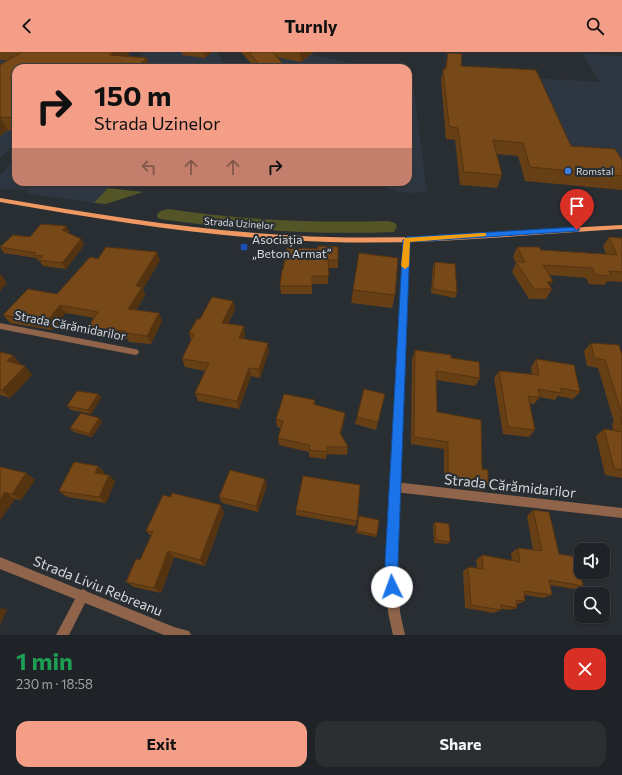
<!DOCTYPE html>
<meta charset="utf-8">
<style>
:root{--surface:#1f2226;--page:#2c2f32;--text:#f1f3f6;--muted:#a1a4a7;--line:#3c3f43;--accent:#f49e88}
body{margin:0;font-family:Commissioner,sans-serif;background:var(--page);color:var(--text);height:100vh;display:flex;flex-direction:column;font-size:15px;white-space:nowrap}
*{box-sizing:border-box;margin:0}
p{font-size:13px;color:var(--muted)}
.icon{flex:none;width:22px;height:22px;fill:none;stroke:currentColor;stroke-width:2;stroke-linecap:round;stroke-linejoin:round}
.map{position:relative;height:583px;overflow:hidden}
.side{display:flex;flex-direction:column;background:var(--surface);flex:1}
.side>*{flex:none}
.hud{position:absolute;left:12px;top:12px;width:400px;height:122px;border-radius:12px;box-shadow:0 1px 3px #0004,0 0 0 1px var(--line);background:#f49e88;color:#111;overflow:hidden}
.buttons{position:absolute;left:574px;top:491px;display:grid;gap:8px}
.buttons a{display:grid;place-items:center;width:36px;height:36px;border-radius:8px;background:var(--surface);box-shadow:0 1px 3px #0004,0 0 0 1px var(--line);font-size:20px}
.pin{position:absolute;display:grid;place-items:center;width:34px;height:34px;color:#fff;margin:-41px -17px;border-radius:50% 50% 50% 0;rotate:-45deg;box-shadow:0 0 4px #0007}
.pin .icon{rotate:45deg}
.me{position:absolute;width:44px;margin:-22px;rotate:357deg;stroke-linejoin:round;filter:drop-shadow(0 0 3px #0008)}
.turn{display:flex;align-items:center;gap:14px;height:84px;padding:0 16px;font-size:18px}
.turn .icon{width:52px;height:52px;stroke-width:2.5}
.turn b{display:block;font-size:28px;line-height:34px}
.lanes{display:flex;align-items:center;height:38px;padding:0 16px;background:#0003;justify-content:center;gap:20px;direction:ltr}
.lanes .off{opacity:.35}
.round{display:grid;place-items:center;flex:none;width:42px;height:42px;border-radius:12px;background:var(--page)}
.summary{display:flex;align-items:center;justify-content:space-between;height:68px;padding:0 16px}
h1{font-size:24px;font-weight:700;line-height:30px;color:#1e9e55}
.primary-button{display:flex;gap:8px;margin-top:auto;padding:8px 16px}
.primary-button a{flex:1;height:46px;border-radius:12px;background:var(--accent);color:#111;font-size:16px;font-weight:700;line-height:46px;text-align:center}
.primary-button a+a{background:var(--page);color:var(--text)}
header{display:flex;justify-content:space-between;align-items:center;height:52px;padding:0 16px;background:var(--accent);color:#111;font-size:18px;font-weight:700}
.map>svg:first-child{display:block}
</style>
<header><svg class="icon" aria-label="back" viewBox="0 0 24 24"><path d="M15 5l-7 7 7 7"/></svg>Turnly<svg class="icon" aria-label="search" viewBox="0 0 24 24"><circle cx="10" cy="10" r="6"/><path d="M15 15l6 6"/></svg></header>
<div class="map">
<svg width="622" height="583" viewBox="0 0 622 583">
<rect width="100%" height="100%" fill="#292e33"/>
<path fill="#2e3741" d="M0,0H46L16,16V92L0,106Z
M145,0H216L225,13L223,16H125Z
M240,0H297L377,16H254L243,1Z
M583,2L622,4V135L533,105L511,25L600,30Z
M408,22L412,23L427,140L420,139V141L397,140L373,130H408Z
M16,107V130H114L94,151L26,141L27,138L0,137V123Z"/>
<path fill="#535526" d="M108,136L143,140L106,152L94,151Z
M168,157C241,168 314,171 388,169L395,171L397,174L394,180C316,183 238,178 160,167L157,165V162L161,159Z"/>
<g fill="none" stroke-linecap="round" stroke-linejoin="round">
<path fill="#8f644a" fill-rule="evenodd" d="M0,271L135,297L138,298L139,300L138,302L135,303L0,277Z
M395,430L622,456V466L395,440L391,439L390,435L391,431Z
M0,505L81,538L83,537L88,540L174,575L189,579L191,583H164L85,551L69,583H56L75,547L0,517Z"/>
<path fill="#8f644a" fill-rule="evenodd" d="M406,186L409,188L397,511L400,560L405,583H393L388,560L385,511L403,188Z"/>
<path fill="#f09861" fill-rule="evenodd" d="M0,146C111,165 217,182 330,185C427,188 525,178 622,173V177C525,183 427,193 330,190C217,187 111,169 0,150Z"/>
</g>
<path fill="#673f15" d="M0,0H128L129,3L127,5L16,16V79L8,78L0,84V13L8,8H0Z
M182,0H212L205,6L182,3Z
M241,0H314L301,10L276,5L287,16H255Z
M448,1L461,14L571,94L622,108V138L525,129L518,104L496,102L502,123L497,136L460,133L455,88L446,87L441,28L443,17H445Z
M66,174L69,179L68,181L81,187L84,193L66,217L43,214L40,209H38L36,206L4,201L0,195Z
M609,185L622,186V230L608,229L604,233L589,232L586,226L550,223V234L552,237L546,247H529L512,220L516,211L513,205L517,195L541,198L606,202L603,194Z
M287,196L338,208V216H328V232H312V242H281L280,234Z
M98,207L160,208L143,237L145,243L136,258L159,261L162,269L151,292L129,290L128,287L93,283L88,275L94,266L66,261L52,278L10,271L3,263L57,242Z
M435,210L457,241L455,246L431,241L433,214Z
M353,238L395,243L392,256L351,251Z
M233,249L235,257L228,272L245,283L244,287L269,299L260,326L251,324L239,357L198,349L195,341L205,319L185,315L182,307L191,288L189,281L200,267Z
M591,291L622,303V426L605,423L596,384L604,377L613,379L612,372L614,370L598,316L587,314L584,299Z
M415,298L451,306L480,326L475,334L436,328L437,360L482,417L488,432L483,439L444,432V397L411,392L412,307Z
M0,300L20,311L19,312L32,323L10,346L0,343Z
M536,307L580,340L573,347L558,344L555,348L540,345L534,352H529L535,378L529,385L503,382L494,326L499,319L532,323L531,315Z
M98,342L101,346L91,362L71,358L67,354Z
M385,342L376,378L355,372L357,365Z
M315,348V353L345,361L344,369L341,382L348,395L347,403L327,402L326,407L309,405V400L279,393L278,386L281,376L277,375L276,367Z
M99,366L102,370L92,385L74,380L70,376Z
M98,414L104,420V422L115,429L106,451L67,445L59,439Z
M0,415L26,421L35,428L21,448L15,447L0,468Z
M267,433L258,460L222,451L219,445Z
M171,445L221,453L224,461L205,514L174,505L161,541L134,535L126,530L140,508L151,484L146,479Z
M296,458L357,469L355,474L296,463Z
M533,458L559,502L583,534L574,537L550,533L552,543L543,546L525,543V549L518,552H517V556L510,558L501,557V558L494,561L465,556L463,519L468,515L477,516L476,508L482,503L512,508L511,501L518,496L533,498L527,464Z
M359,464L377,483L376,485L356,481Z
M435,470L450,490L447,492L434,491L433,473Z"/>
<path fill="#543311" d="M114,0H128L129,3L114,15L110,3Z
M204,0H212L205,6Z
M300,0H314L301,10Z
M147,6L150,16H135Z
M0,65L8,78L0,84Z
M66,174L69,179L65,183L62,178Z
M81,187L84,193L66,217L62,211Z
M157,200L160,208L143,237L145,243L132,266L128,257L136,234Z
M1,222L7,231L0,239V223Z
M553,229L548,237L547,230Z
M233,249L235,257L224,279L222,271Z
M60,253L66,261L52,278L46,270Z
M159,261L162,269L151,292L147,284Z
M244,274L245,283L241,295L239,286Z
M268,291L269,299L260,326L259,317Z
M13,303L20,311L15,317L7,309Z
M25,314L32,323L10,346L2,338Z
M249,316L251,324L239,357L237,349Z
M98,342L101,346L91,362L88,358Z
M345,361L344,369L339,388L340,381Z
M99,366L102,370L92,385L89,382Z
M98,414L104,420L101,427L95,421Z
M26,421L35,428L21,448L12,442Z
M109,423L115,429L106,451L99,445Z
M265,427L267,433L258,460L256,454Z
M5,440L15,447L0,468V448Z
M221,453L224,461L205,514L200,508Z
M168,499L174,505L161,541L154,536Z
M0,556L7,558L0,573Z"/>
<path fill="#784918" stroke="#543311" d="M22,0H114L110,3L147,6L135,16H16V66L0,65V13Z
M249,0H272L287,16H262Z
M448,1L462,2L461,14L536,18L571,94L615,97L622,108V124L530,115L523,91L493,88L502,123L464,120L458,76L449,74L443,17H446Z
M373,13L397,16H372Z
M41,172L66,174L62,178L81,187L62,211L39,208L43,204L34,203L36,201L0,195L13,183L30,185Z
M609,185L622,186V220L609,219L611,224L595,223L593,216L543,213L553,229L547,230L552,237H534L516,210H525L517,195H539L541,198L617,203Z
M318,194L338,195V208H328L329,224H312V234H280L282,218H283L287,196L318,197Z
M106,195L157,200L136,234L142,235L128,257L159,261L147,284L125,281L126,279L88,275L98,260L60,253L46,270L3,263L28,237L57,242L90,205L98,207Z
M359,201L398,206L395,243L353,238Z
M435,210L455,212L457,241L433,237Z
M212,245L233,249L222,271L244,274L239,286L268,291L259,317L249,316L237,349L195,341L209,311L182,307L194,282L189,281L197,267H200Z
M591,291L619,293L622,303V362L605,308L594,306Z
M415,298L451,303V306L479,310L480,326L436,319L437,360L481,368L482,417L488,418V432L448,425V390L414,385Z
M0,300L13,303L7,309L25,314L2,338H0Z
M536,307L574,313L580,340L561,336V341L538,337L540,345L528,344L535,378L508,375L499,319L539,323Z
M364,337L385,342L378,370L357,365Z
M77,339L98,342L88,358L67,354Z
M284,342L315,348L313,352L345,361L340,381L348,395H327V400L309,398L310,393L278,386L283,369L276,367Z
M81,361L99,366L89,382L70,376Z
M620,365L622,366V373Z
M604,377L622,380V418L614,416Z
M74,410L98,414L95,421L109,423L99,445L59,439Z
M0,415L26,421L12,442L5,440L0,448Z
M230,418L265,427L256,454L219,445Z
M303,424L360,433L357,469L296,458Z
M172,441L221,453L200,508L168,499L154,536L126,530L136,507L140,508L153,480L146,479L163,443L171,445Z
M533,458L549,460L559,502L577,505L583,534L549,528L552,543L524,539L525,549L516,548L517,556L501,553V558L471,553L468,515L483,517L482,503L520,510L518,496L542,499Z
M359,464L379,468L377,483L357,479Z
M435,470L449,472L450,490L436,488Z"/>
<path fill="#1a73e8" stroke="#114b97" d="M577,175L579,176V179L410,190L398,511L399,535L397,540L392,542L388,540L386,535L385,511L403,188L406,185Z"/>
<path fill="#f59e0b" d="M483,181H486V184L410,190L409,214L405,217L401,214L404,186Z"/>
<circle fill="#3f7fe0" stroke="#292e33" stroke-width="1.5" cx="568" cy="119" r="4"/>
<rect fill="#1a4fb4" stroke="#292e33" stroke-width="1.5" x="240" y="191" width="8" height="8" rx="2"/>
<g text-anchor="middle" stroke-width="4" stroke-linejoin="round" paint-order="stroke">
<g font-size="10" fill="#d6d9dd" stroke="#292e33" text-anchor="start">
<text x="576" y="123">Romstal</text>
</g>
<g font-size="10" fill="#d6d9dd" stroke="#292e33">
<text transform="translate(239 171) rotate(4)" y="4">Strada Uzinelor</text>
</g>
<g font-size="12" fill="#d6d9dd" stroke="#292e33" text-anchor="start">
<text x="252" y="192">Asociația<tspan x="252" dy="14">„Beton Armat”</tspan></text>
</g>
<g font-size="12" fill="#d6d9dd" stroke="#292e33">
<text transform="translate(70 274) rotate(11)" y="4">Strada Cărămidarilor</text>
</g>
<g font-size="14" fill="#d6d9dd" stroke="#292e33">
<text transform="translate(510 434) rotate(6)" y="5">Strada Cărămidarilor</text>
<text transform="translate(98 534) rotate(22)" y="5">Strada Liviu Rebreanu</text>
</g>
</g>
</svg>
<div class="buttons">
<a><svg class="icon" aria-label="sound" viewBox="0 0 24 24"><path d="M4 9h4l5-4v14l-5-4H4zM17 9q2 3 0 6"/></svg></a>
<a><svg class="icon" aria-label="search" viewBox="0 0 24 24"><circle cx="10" cy="10" r="6"/><path d="M15 15l6 6"/></svg></a>
</div>
<div class="pin" style="left:577px;top:178px;background:#d93025"><svg class="icon" aria-label="arrive" viewBox="0 0 24 24"><path d="M6 21V4h12l-3 4 3 4H6"/></svg></div>
<svg class="me" style="left:392px;top:535px" viewBox="-20 -20 40 40"><circle r="19" fill="#fff"/><path d="M0-13L10 11 0 6-10 11z" fill="#1a73e8"/></svg>
<div class="hud">
<div class="turn"><svg class="icon" aria-label="right" viewBox="0 0 24 24"><path d="M7 20v-9h11M14 6l5 5-5 5"/></svg><div><b>150 m</b>Strada Uzinelor</div></div>
<div class="lanes"><svg class="icon off" aria-label="left" viewBox="0 0 24 24"><path d="M17 20v-9H6M10 6l-5 5 5 5"/></svg><svg class="icon off" aria-label="ahead" viewBox="0 0 24 24"><path d="M12 20V5M6 11l6-6 6 6"/></svg><svg class="icon off" aria-label="ahead" viewBox="0 0 24 24"><path d="M12 20V5M6 11l6-6 6 6"/></svg><svg class="icon" aria-label="right" viewBox="0 0 24 24"><path d="M7 20v-9h11M14 6l5 5-5 5"/></svg></div>
</div>
</div>
<section class="side">
<div class="summary"><div><h1>1 min</h1><p>230 m · 18:58</p></div><a class="round" style="background:#d93025;color:#fff"><svg class="icon" aria-label="close" viewBox="0 0 24 24"><path d="M6 6l12 12M18 6L6 18"/></svg></a></div>
<div class="primary-button"><a>Exit</a><a>Share</a></div>
</section>
